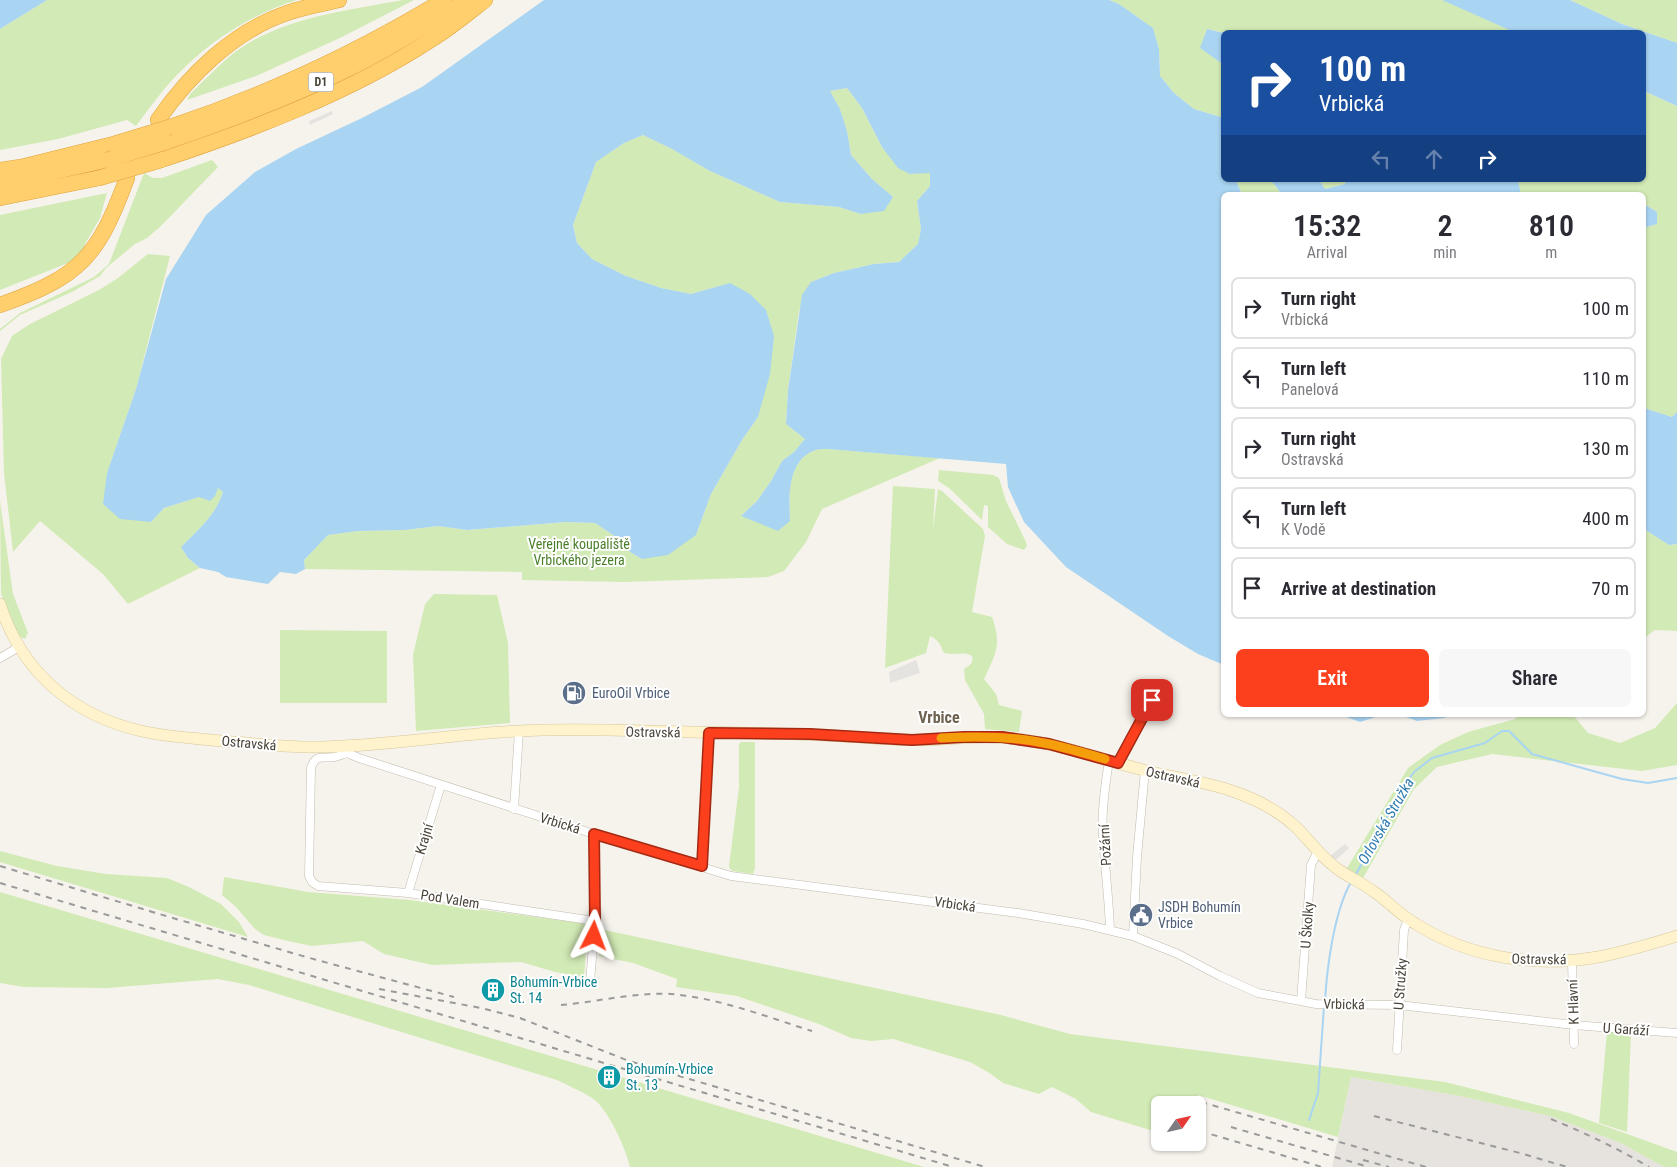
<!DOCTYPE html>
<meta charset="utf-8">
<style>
:root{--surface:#fff;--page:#f7f7f7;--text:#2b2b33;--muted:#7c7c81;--line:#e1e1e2;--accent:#fc3f1d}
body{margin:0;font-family:"Roboto Condensed",sans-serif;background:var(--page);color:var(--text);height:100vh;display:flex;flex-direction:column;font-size:19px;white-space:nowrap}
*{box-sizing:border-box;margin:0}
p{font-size:16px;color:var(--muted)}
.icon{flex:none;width:28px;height:28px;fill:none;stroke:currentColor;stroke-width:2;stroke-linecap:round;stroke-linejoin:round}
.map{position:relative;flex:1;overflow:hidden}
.panel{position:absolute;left:1221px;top:192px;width:425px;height:525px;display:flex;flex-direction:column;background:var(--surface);border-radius:8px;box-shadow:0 1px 4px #0004}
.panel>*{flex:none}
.top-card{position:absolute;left:1221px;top:30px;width:425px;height:152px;border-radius:8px;box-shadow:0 1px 4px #0004;background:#1a4fa0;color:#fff;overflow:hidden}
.needle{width:32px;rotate:56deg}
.tools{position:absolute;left:1151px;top:1096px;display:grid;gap:10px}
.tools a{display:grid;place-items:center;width:55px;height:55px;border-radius:8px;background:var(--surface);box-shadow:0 1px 4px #0004;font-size:25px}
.pin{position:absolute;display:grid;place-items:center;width:42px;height:42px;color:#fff;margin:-21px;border-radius:10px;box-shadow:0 2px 8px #0006}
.me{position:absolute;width:55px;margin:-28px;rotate:3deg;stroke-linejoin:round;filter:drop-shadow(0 0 4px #0008)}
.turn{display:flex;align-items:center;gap:18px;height:105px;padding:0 15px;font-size:22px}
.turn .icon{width:65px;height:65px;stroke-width:2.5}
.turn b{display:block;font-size:35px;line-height:42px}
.lanes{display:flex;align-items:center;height:48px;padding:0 15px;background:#0003;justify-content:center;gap:25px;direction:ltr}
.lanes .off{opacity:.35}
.eta{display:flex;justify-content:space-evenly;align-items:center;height:85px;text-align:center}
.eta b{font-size:30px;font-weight:600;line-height:35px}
.button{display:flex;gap:10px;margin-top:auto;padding:10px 15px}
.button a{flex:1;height:58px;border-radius:8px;background:var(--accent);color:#fff;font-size:20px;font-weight:600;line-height:58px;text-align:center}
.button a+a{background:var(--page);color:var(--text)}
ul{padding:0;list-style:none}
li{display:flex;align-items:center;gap:15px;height:62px;margin:0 10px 8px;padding:0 5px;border:2px solid var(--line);border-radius:8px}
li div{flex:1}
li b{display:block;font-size:19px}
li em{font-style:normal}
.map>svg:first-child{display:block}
</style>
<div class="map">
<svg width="1677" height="1167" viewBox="0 0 1677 1167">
<rect width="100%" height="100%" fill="#f6f3ec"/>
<path fill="#e6e2dd" d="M1351,1077L1460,1096L1550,1116L1621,1143L1664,1167H1332Z"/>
<path fill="#d2eab5" d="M47,0H297C251,14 207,43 174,78C160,93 148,110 136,126L127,120L58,139L0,150V29Z
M403,0H414L340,38L256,76L187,100L191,93C204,81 216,68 230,56C277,18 345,11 403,0Z
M1109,0H1443L1515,32L1224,33L1207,29L1201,48L1224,65V118L1194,109L1174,93L1160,76L1159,49L1153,28L1119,4Z
M1570,0H1677V43L1622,24Z
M847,88L862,108L882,147L910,174L930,172V186L917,201L921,229L918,244L899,262L874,264L834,273L811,282L799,311L788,390L786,424L805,439L794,452L782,461L771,481L757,501L741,516L790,521C789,498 787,462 813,451C817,449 824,449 828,449L940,458L822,509L806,542L784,571L768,577L624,582L522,580V572L305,569L304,560L328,535L358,531L405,530L438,526L467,530L566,522L595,523L616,537L625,549L642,559L696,535L711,494L742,440L758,417L730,283L691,294L661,288L626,276L592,259L577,243L573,225L596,162L624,143L643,135L672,149L710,171L780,202L839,207L861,214L893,197L872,179L851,155L847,131L840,109L830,91Z
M1644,91L1677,106V412L1672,417L1644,408V228L1657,224V212L1644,204V195H1521L1518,180H1644Z
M212,160L218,167L161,226L147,238L135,244L106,268L100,276L72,292L20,315L0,331V329L20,313L94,277L109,264L144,173L153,178H162Z
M1236,180H1269L1274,184L1282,195H1242Z
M1319,180H1346L1345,184L1325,189Z
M107,193L100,218L85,244L83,257L0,290V215Z
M148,254L170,256L136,389L107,473L151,522L164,508L199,497L218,487L223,492C216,515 197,531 181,547L188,558L200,568L128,604L103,574L40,521L13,552L4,473L1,359L12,336L30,324L99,290L118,278Z
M939,470L993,475L999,478L1006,501L1026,542L1027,546L1024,550L1007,544L988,527V506L984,505L982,520L949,488L938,481Z
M893,486L935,489L933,530L938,489L942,491L983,529L985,536L972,612L992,617C1002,645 996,653 984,679L996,694L999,705L1022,711L1019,732L985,729L984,714L965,680L964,669C970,665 974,663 972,656C963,650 952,657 943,652C941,644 937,639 930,636L926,653L885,668Z
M0,501L13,594L28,633L25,639L18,636L1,594Z
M1644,529L1669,545L1677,544V631L1655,630L1644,638Z
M434,594L497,595L508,643L510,723L416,731L413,655L425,604Z
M280,630L387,631V703H280Z
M1677,703V765L1642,771L1492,754L1437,767L1414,789L1363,878L1347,868L1408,768L1440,745L1468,732L1515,719L1519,715H1573L1588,733L1620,743L1655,728Z
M741,742H755V868L753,874L733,871L730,869L729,866L739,787V744Z
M0,851L57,866L106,874L167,878L189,887L221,904L239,922L248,937L0,862Z
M224,877L308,892L410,900L588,924L584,977L555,972L521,962L432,965L384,954L363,941L312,946L288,941L264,935L255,929L236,907L222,895Z
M0,892L924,1167H630C626,1149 608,1108 592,1098C581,1091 569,1086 557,1080L249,985L218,979L107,988L24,987L0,983Z
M600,929L1001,1015L1070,1034L1445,1082L1569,1113L1677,1152V1167H1664L1621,1143L1550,1116L1460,1096L1351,1077L1338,1137L1198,1095L1195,1105H1160V1133L1091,1112L1076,1099L1052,1087L1039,1094L1003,1083L991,1074L970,1062L913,1045L893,1039L871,1041L851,1038L819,1024L737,996L676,987L677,979L633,963L599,956Z
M1607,1031L1631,1033L1627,1132L1599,1123Z"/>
<path fill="#e5e3e0" d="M332,111L333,114L310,125L309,121Z
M916,660L920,673L890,683L889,672Z
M1345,844L1349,848L1335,861L1330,856Z"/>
<path fill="#a9d4f2" d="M0,0H47L0,29Z
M544,0H1109L1119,4L1153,28L1159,49L1160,76L1174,93L1194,109L1224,118V180H1236L1242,195H1224V665L1198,654L1168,636L1066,567L1024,522L1008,487L1006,464L828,449C824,449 817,449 813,451C787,462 789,498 790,521L778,531L741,516L757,501L771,481L782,461L794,452L805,439L786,424L788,390L802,295L811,282L834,273L874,264L899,262L918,244L921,229L917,201L930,186V173L910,174L898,168L882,147L862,108L847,88L830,91L840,109L847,131L851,155L872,179L893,197L884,211L861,214L839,207L780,202L710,171L672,149L643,135L624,143L596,162L573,225L577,243L592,259L626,276L661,288L691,294L730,283L750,294L766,310L774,336L770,374L758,417L742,440L711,494L696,535L668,555L642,559L625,549L616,537L595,523L566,522L467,530L438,526L405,530L358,531L328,535L304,560L305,569L296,574L280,572L268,584L226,577L218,572L200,568L188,558L181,547C197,531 216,515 223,492L218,488L215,496L210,501L199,497L164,508L151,522L120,519L103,504L107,473L136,389L166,279L206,215L255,172L296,149L362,118L422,87Z
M1442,0H1570L1622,24L1677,43V106L1644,91V32H1514Z
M1207,29L1224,33V65L1200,48Z
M1269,180H1319L1325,189L1345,184L1346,180H1518L1521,195H1282L1274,184Z
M1644,204L1657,212V224L1644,228Z
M1644,408L1672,417L1677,412V544L1669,545L1644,529Z
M1341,715H1392L1379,716L1360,722Z
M1401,715H1451L1444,718L1417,721Z"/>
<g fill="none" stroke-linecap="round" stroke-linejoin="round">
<path stroke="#a9d4f2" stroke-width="2" d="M1355,876L1404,786L1414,772L1432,758L1485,743L1502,731H1509L1532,754L1622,779L1648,783L1677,778
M1325,1001C1327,967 1334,912 1351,882
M1309,1120L1318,1093L1324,1006"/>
<g stroke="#c2bbae" stroke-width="9">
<path id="minor" d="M0,658L19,647
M346,746L347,753L359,758L594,834L731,876L1018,913L1083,924L1133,936L1178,954L1220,976L1258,993L1316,1004L1399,1005L1574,1025L1677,1033
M347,753C343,754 339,756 334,757C322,759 316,753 311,768L309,876L312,882L318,886L408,893L595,921
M1109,761C1105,785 1101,813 1103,838C1105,869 1109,899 1110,930
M1118,763L1160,684
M514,809L519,731
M702,867L709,733
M408,893L441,785
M1133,936L1137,857L1145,770
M1572,960L1574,1044
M590,982L595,921L594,834
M1301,1001L1311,865L1318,851
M1397,1050L1404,930L1408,919"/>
</g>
<g stroke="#d6c79b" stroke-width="12">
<path id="secondary" d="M0,604C21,671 72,715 141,731C167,737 194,738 221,741C251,743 282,747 312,747C381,747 450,734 519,731C576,728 634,731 691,732C733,733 775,733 817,735C850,736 883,740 916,740C947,740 976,735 1007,738C1055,742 1100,759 1147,771C1176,778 1207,782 1235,792C1258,800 1279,811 1297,828C1310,841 1320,856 1335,867C1346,876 1361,882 1373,891C1388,901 1400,915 1416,924C1470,958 1536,968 1598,957C1625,952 1651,944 1677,936"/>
</g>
<g stroke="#e0a43c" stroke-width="16">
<path id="motorway" d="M158,120C189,75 234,31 287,13C304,7 322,4 339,0
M170,127C269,94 355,54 444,0
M166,142C231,120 294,96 356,65C394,46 430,23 467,0
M161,160C251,130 349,93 429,41C449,29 467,14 485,0
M0,170L21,167L114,144
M0,183L22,179L107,160
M0,198L99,178
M0,305C80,277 98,257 127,178"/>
</g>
<use href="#minor" stroke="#fff" stroke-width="8"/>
<use href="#secondary" stroke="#fff3cd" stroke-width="11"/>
<use href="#motorway" stroke="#ffcf6e" stroke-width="15"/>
<path stroke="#9a9a9a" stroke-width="2" stroke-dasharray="6 6" stroke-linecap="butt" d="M0,866L156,913
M0,883L953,1167
M149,911L306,957L454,997
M379,989L481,1008L520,1018L629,1061L985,1167
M561,1005C597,1002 635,992 671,994C719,998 767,1017 812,1031
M1201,1102L1426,1167
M1374,1116L1520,1153L1567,1167
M1551,1119C1585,1133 1617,1148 1649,1167
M1231,1127L1369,1167
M1200,1131L1322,1167
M1363,1160L1389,1167"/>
<g stroke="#e0a43c" stroke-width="16" stroke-linecap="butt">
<path id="motorway-bridge" d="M114,144L170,127
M107,160L166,142
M99,178L161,160"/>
</g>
<use href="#motorway-bridge" stroke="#ffcf6e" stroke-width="15"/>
</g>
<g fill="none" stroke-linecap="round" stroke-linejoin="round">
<g stroke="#a42913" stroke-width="12">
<path id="route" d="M594,936L595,921L594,834L702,866L709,733L810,734L912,740L964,737H1002L1049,744L1118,763L1152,700"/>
</g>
<use href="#route" stroke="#fc3f1d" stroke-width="9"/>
<path stroke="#f59e0b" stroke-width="9" d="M941,738C977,736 1014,736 1049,744C1068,748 1087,754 1105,759"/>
</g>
<defs>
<g id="fuel-disc" transform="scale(1.25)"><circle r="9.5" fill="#5c6f8a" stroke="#fff"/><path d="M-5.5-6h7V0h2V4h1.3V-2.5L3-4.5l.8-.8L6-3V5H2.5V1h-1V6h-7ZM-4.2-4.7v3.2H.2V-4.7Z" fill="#fff"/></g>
<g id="civic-disc" transform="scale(1.25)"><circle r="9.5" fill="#5c6f8a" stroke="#fff"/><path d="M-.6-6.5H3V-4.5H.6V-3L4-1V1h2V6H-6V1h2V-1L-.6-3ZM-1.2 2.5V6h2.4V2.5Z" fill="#fff"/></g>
<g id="building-disc" transform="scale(1.25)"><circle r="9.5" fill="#0f9aa8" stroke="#fff"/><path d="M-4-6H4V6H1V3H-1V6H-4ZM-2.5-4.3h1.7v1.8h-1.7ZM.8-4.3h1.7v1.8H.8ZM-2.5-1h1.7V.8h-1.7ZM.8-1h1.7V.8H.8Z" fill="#fff"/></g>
</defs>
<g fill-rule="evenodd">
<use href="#fuel-disc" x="574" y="693"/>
<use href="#civic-disc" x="1141" y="915"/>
<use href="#building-disc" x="493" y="990"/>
<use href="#building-disc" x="609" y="1077"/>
</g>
<g text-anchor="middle" stroke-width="4" stroke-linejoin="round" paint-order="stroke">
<rect fill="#fff" stroke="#817c74" stroke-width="1" x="308.5" y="72.5" width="25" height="19" rx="4"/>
<g font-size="12" font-weight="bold" fill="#4b4439">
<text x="321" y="86">D1</text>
</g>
<g font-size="14" fill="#4a7f2a" stroke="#fff">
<text x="579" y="549">Veřejné koupaliště<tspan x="579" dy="16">Vrbického jezera</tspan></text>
</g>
<g font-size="14" fill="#4e5e75" stroke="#fff" text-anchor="start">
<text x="592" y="698">EuroOil Vrbice</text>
<text x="1158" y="912">JSDH Bohumín<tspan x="1158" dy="16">Vrbice</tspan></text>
</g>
<g font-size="14" fill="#4b4439" stroke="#fff">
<text transform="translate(653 732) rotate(1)" y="5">Ostravská</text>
<text transform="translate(249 743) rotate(5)" y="5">Ostravská</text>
<text transform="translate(1173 777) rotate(13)" y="5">Ostravská</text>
<text transform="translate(560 823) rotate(17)" y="5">Vrbická</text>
<text transform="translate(424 839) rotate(-73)" y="5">Krajní</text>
<text transform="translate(1105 845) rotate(-93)" y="5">Požární</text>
<text transform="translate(450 899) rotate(9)" y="5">Pod Valem</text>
<text transform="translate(955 904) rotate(8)" y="5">Vrbická</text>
<text transform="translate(1307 925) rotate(-86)" y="5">U Školky</text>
<text transform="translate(1539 959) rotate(1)" y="5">Ostravská</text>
<text transform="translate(1400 984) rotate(-86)" y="5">U Stružky</text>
<text transform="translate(1573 1002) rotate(-92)" y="5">K Hlavní</text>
<text transform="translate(1344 1004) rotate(1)" y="5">Vrbická</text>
<text transform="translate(1626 1029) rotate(4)" y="5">U Garáží</text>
</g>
<g font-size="14" fill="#0d838f" stroke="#fff" text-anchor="start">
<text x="510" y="987">Bohumín-Vrbice<tspan x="510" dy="16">St. 14</tspan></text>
<text x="626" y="1074">Bohumín-Vrbice<tspan x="626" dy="16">St. 13</tspan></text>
</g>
<g font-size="15" font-style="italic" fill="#2e7ab2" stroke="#fff">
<text transform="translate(1386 821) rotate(-60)" y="5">Orlovská Stružka</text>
</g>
<g font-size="16" font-weight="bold" fill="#6e6250" stroke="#fff">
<text x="939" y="723">Vrbice</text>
</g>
</g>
</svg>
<div class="tools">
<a><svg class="needle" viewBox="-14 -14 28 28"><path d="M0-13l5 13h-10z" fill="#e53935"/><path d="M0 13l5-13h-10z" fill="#7c7c81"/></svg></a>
</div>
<div class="pin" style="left:1152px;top:700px;background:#d93025"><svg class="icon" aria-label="arrive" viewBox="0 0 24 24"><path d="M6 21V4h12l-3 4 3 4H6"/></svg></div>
<svg class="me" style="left:594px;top:936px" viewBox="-20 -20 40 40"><path d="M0-17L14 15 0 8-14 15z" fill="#fc3f1d" stroke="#fff" stroke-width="4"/></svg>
<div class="top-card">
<div class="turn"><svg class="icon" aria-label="right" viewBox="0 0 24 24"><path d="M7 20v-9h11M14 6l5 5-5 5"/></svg><div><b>100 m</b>Vrbická</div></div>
<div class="lanes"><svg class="icon off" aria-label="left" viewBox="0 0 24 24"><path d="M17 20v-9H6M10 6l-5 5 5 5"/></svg><svg class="icon off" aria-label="ahead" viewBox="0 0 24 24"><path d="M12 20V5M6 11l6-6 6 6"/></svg><svg class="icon" aria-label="right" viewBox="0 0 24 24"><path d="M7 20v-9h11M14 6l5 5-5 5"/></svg></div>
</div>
<section class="panel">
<div class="eta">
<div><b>15:32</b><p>Arrival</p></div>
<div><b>2</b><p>min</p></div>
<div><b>810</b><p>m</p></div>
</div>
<ul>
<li><svg class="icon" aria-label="right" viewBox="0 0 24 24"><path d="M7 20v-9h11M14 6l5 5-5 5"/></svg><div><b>Turn right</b><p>Vrbická</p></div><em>100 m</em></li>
<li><svg class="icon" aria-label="left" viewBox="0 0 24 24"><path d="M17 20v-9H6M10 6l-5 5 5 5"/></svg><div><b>Turn left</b><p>Panelová</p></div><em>110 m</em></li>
<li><svg class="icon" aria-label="right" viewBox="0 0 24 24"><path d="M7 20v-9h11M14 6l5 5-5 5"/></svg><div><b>Turn right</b><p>Ostravská</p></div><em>130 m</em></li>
<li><svg class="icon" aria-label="left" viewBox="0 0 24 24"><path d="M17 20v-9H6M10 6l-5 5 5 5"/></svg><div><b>Turn left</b><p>K Vodě</p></div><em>400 m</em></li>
<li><svg class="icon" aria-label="arrive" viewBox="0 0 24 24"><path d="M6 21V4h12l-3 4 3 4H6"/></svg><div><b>Arrive at destination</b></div><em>70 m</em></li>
</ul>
<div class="button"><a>Exit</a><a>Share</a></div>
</section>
</div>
